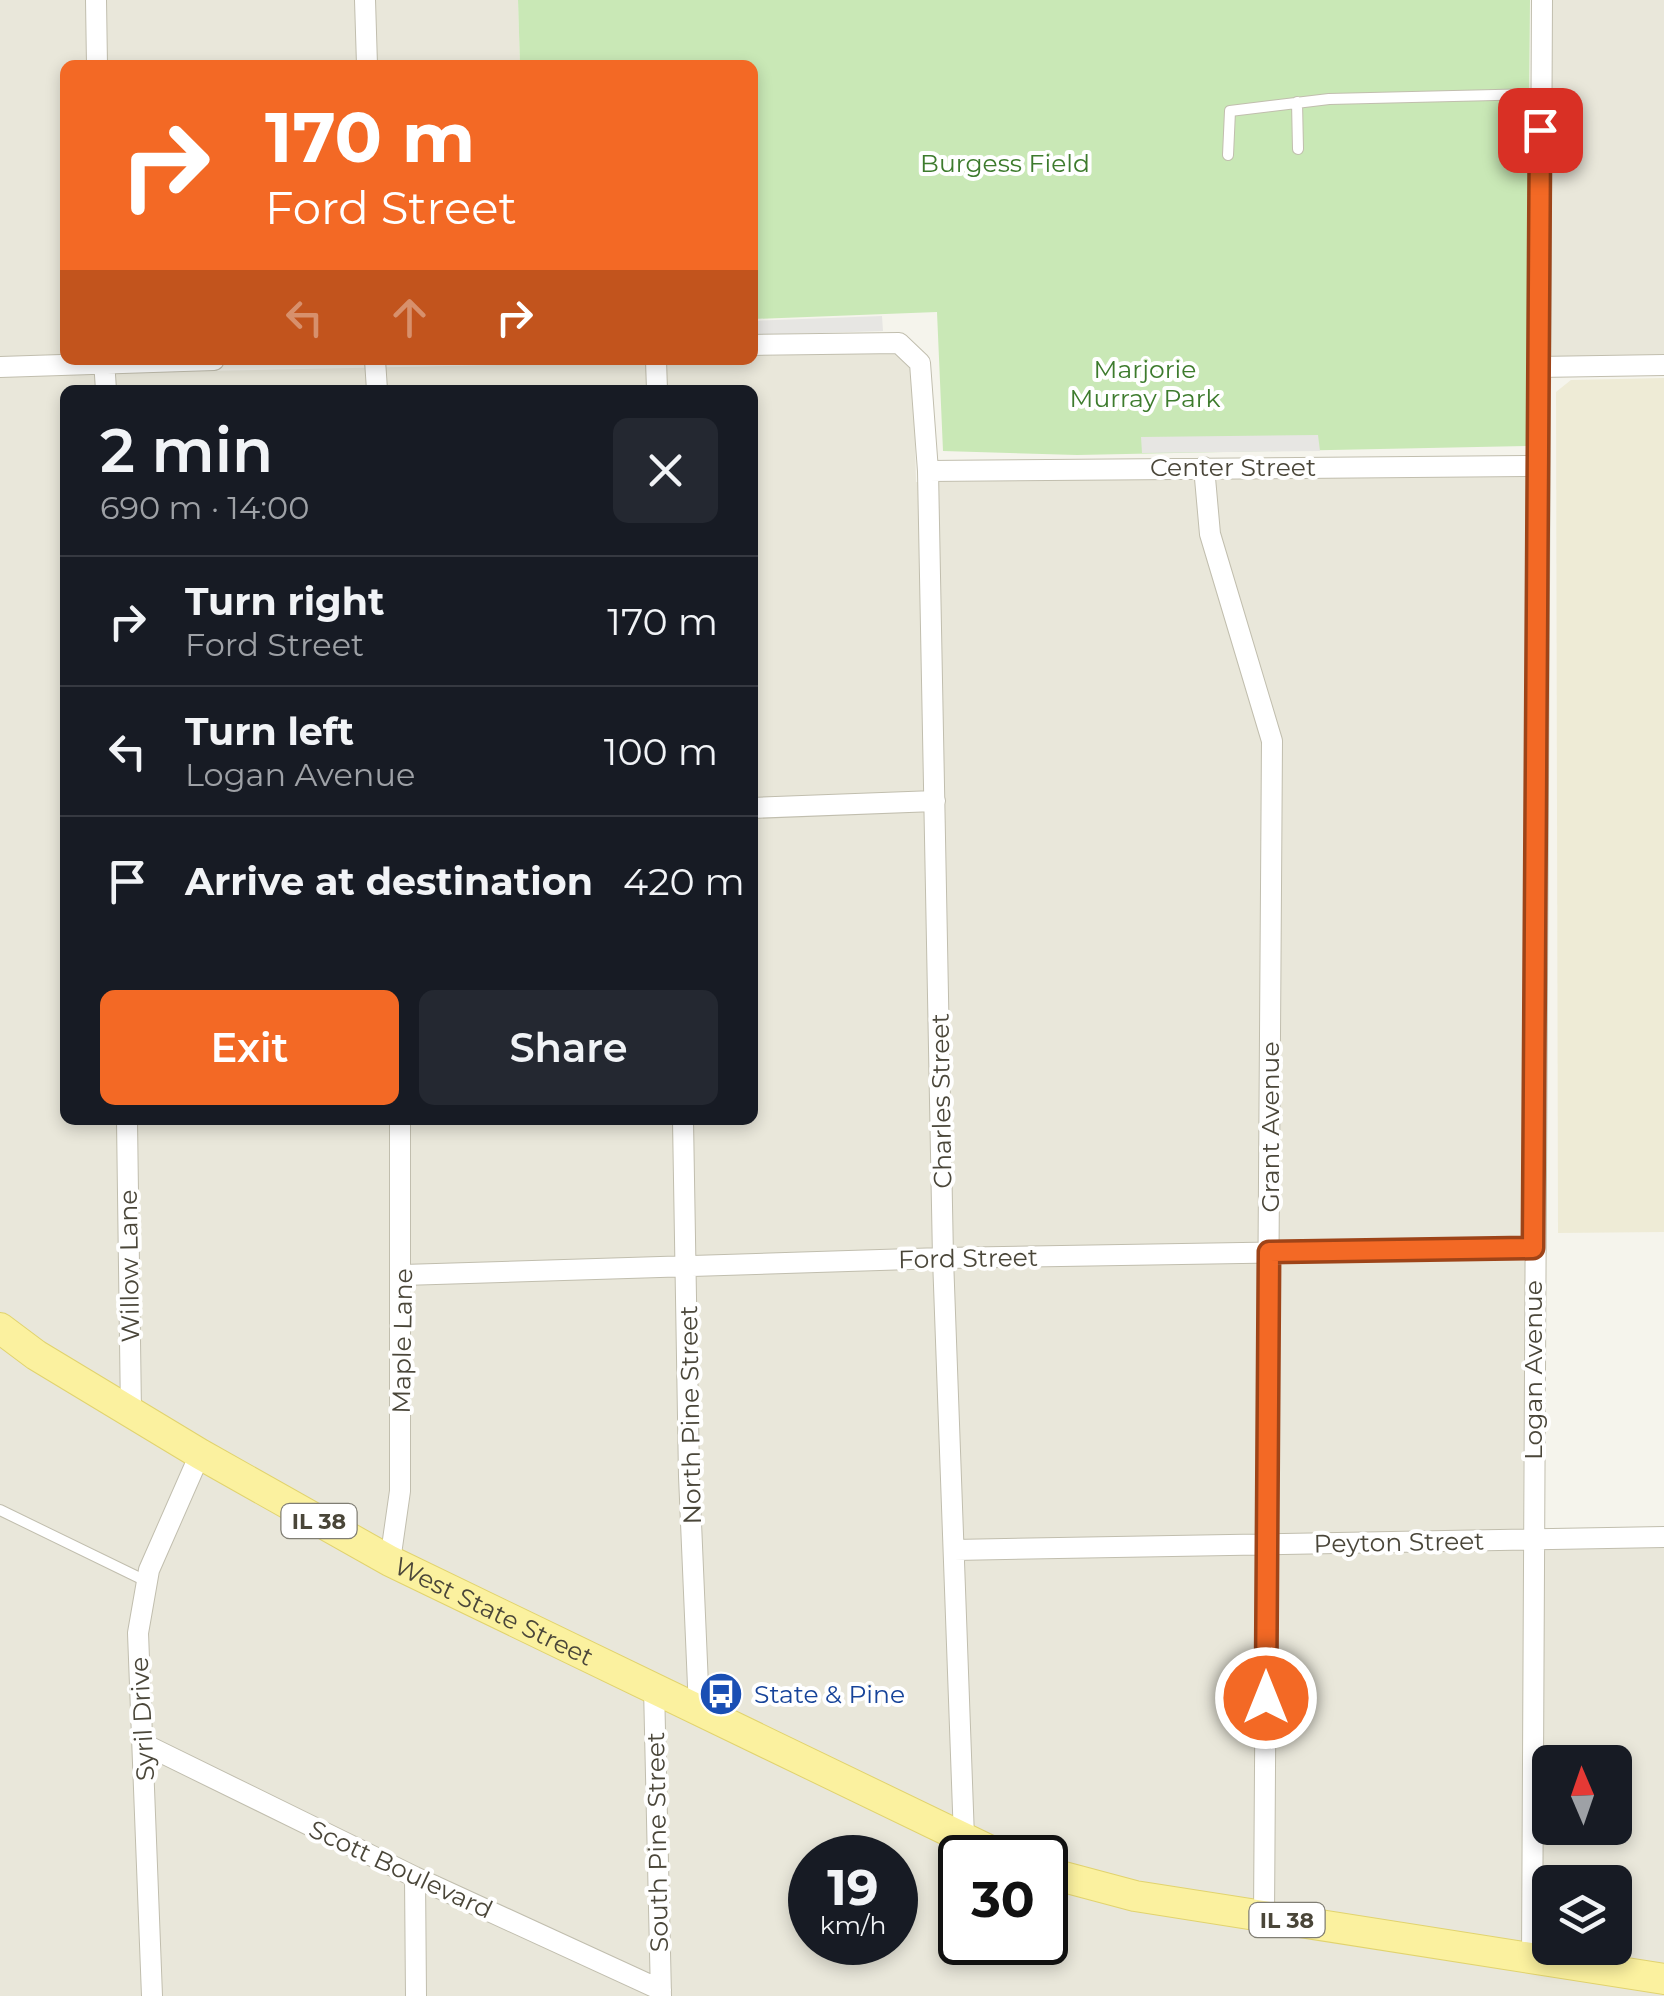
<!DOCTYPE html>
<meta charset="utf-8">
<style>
:root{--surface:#171b24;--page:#242831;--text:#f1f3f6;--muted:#9ea1a6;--line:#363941;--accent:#f36925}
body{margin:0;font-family:Montserrat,sans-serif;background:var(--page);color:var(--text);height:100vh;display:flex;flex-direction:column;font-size:38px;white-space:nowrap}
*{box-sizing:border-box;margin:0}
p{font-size:32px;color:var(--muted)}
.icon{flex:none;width:55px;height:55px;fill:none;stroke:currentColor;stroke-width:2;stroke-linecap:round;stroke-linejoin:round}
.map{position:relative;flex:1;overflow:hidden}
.panel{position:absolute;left:60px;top:385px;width:698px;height:740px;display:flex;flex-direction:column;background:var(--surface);border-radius:15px;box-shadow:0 5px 15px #0003}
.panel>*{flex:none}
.hud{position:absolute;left:60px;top:60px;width:698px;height:305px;border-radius:15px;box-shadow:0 5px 15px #0003;background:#f36925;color:#fff;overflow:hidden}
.needle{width:65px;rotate:358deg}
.buttons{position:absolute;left:1532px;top:1745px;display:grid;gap:20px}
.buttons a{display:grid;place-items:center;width:100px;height:100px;border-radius:15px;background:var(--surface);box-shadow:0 5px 15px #0003;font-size:50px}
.speed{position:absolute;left:788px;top:1835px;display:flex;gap:20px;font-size:50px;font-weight:700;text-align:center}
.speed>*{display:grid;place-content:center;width:130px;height:130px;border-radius:50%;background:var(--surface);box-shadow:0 5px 15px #0003;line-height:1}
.speed small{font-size:25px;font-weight:400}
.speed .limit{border:5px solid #111;border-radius:15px;background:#fff;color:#111}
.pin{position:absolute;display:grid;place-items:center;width:85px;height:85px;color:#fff;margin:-42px;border-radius:20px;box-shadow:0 5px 15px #0006}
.me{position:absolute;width:110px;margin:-55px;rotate:0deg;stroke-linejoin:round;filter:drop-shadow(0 0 8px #0008)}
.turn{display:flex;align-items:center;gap:35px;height:210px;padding:0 40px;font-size:45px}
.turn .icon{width:130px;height:130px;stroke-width:2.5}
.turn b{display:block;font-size:70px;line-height:85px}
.lanes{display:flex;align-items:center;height:95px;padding:0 40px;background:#0003;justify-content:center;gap:50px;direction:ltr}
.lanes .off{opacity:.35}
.round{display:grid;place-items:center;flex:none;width:105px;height:105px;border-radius:15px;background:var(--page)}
.overview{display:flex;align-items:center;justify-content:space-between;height:170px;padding:0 40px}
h1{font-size:60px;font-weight:600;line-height:75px}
.cta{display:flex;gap:20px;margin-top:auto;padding:20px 40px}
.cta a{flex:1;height:115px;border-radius:15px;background:var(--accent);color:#fff;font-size:40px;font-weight:600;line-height:115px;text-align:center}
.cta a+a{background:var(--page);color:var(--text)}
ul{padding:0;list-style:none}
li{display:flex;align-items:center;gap:30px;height:130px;padding:0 40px;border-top:2px solid var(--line)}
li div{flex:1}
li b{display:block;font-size:38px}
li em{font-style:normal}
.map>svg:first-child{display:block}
</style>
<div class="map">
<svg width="1664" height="1996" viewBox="0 0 1664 1996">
<rect width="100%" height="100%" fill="#f5f4ec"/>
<path fill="#e9e7da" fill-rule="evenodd" d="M0,0H518L520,65H65V359L0,361Z
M1550,0H1664V360H1544Z
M913,352L916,482L1531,474L1523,1531L946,1543L955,1828L385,1548L139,1408L0,1315V375L752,360L753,356ZM65,390H752V1120H65Z
M0,1339L20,1357L991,1857L960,1858V1942H1045V1879L1664,1986V1996H0ZM810,1858H895V1942H810Z
M1664,1543V1972L1141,1890L1045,1865V1858L1027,1857L971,1834L961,1550ZM1550,1762H1615V1828H1550ZM1550,1882H1615V1948H1550Z"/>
<path fill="#eeebd6" d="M1664,378V1232L1558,1233L1556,392L1571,380Z"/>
<path fill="#c9e8b6" d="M518,0H1530L1526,446L1077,455L943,451L937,312L753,319L752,65H520Z"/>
<path fill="#e7e6e3" d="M882,316L883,331L753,335L752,321Z
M1318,435L1320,451L1142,453L1141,437Z"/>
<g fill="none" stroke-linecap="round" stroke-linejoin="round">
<g stroke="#c1beae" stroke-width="12">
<path id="service" d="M1297,102L1298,149
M1228,155L1230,111L1329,99L1541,94
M0,1510L146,1581"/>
</g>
<g stroke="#c1beae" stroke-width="22">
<path id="minor" d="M96,0L97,65
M365,0L367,65
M752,345L899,343L920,363L928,471L943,1258L964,1838
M104,360L106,390
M375,360L377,390
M656,360L657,390
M0,367L214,360
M1538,367L1664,365
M1204,467L1210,534L1272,741L1264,1916
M928,471L1538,466
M752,808L935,801
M127,1120L131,1413
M683,1120L689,1476L699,1709
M403,1275L943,1258L1533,1248
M954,1550L1664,1537
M390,1561L400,1491V1120
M654,1687L661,1996
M144,1744L415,1877L661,1990
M415,1877L416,1996
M1532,1959L1542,0
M152,1996L138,1633L149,1570L200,1454"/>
</g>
<g stroke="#e1d36e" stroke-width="32">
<g id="primary">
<path id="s1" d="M0,1328L36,1355L200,1454L390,1561L1005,1858"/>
<path d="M1045,1872L1135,1896L1664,1979"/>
</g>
</g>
<use href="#service" stroke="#fff" stroke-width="10"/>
<use href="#minor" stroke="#fff" stroke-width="20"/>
<use href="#primary" stroke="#fbf19f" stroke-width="30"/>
</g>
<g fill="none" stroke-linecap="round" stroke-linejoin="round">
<g stroke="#9e4418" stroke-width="25">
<path id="route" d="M1266,1698L1269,1252L1533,1248L1540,130"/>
</g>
<use href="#route" stroke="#f36925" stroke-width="18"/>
</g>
<defs>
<g id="bus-disc" transform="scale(2.25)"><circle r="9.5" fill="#1a4fb4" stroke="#fff"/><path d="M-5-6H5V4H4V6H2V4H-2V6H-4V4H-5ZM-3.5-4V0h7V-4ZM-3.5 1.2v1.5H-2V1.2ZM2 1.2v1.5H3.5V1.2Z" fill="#fff"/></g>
</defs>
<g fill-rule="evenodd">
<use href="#bus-disc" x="721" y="1694"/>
</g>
<g text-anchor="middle" stroke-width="8" stroke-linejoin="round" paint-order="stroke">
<g fill="#fff" stroke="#807e74" stroke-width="2.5">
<rect x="281.5" y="1504" width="75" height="34" rx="8"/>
<rect x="1249.5" y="1903" width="75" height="34" rx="8"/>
</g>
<g font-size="22" font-weight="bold" fill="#4a4639">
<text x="319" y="1529">IL 38</text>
<text x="1287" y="1928">IL 38</text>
</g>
<g font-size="25" fill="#3d7b2d" stroke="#fff">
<text x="1005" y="172">Burgess Field</text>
<text x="1145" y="378">Marjorie<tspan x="1145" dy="29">Murray Park</tspan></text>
</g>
<g font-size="25" fill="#4a4639" stroke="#fff">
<text x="1233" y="476">Center Street</text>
<text transform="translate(941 1101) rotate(-91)" y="9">Charles Street</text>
<text transform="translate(1270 1127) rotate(-90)" y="9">Grant Avenue</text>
<text transform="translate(968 1258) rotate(-1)" y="9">Ford Street</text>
<text transform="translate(129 1266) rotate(-91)" y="9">Willow Lane</text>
<text transform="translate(402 1341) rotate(-89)" y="9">Maple Lane</text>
<text transform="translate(1533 1370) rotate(-90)" y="9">Logan Avenue</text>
<text transform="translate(690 1415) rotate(-91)" y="9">North Pine Street</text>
<text transform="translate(1399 1542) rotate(-1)" y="9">Peyton Street</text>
<text dy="9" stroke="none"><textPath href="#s1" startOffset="570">West State Street</textPath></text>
<text transform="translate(142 1719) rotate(-93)" y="9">Syril Drive</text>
<text transform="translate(657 1842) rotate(-91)" y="9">South Pine Street</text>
<text transform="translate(401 1869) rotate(25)" y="9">Scott Boulevard</text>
</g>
<g font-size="25" fill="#164399" stroke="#fff" text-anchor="start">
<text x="754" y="1703">State &amp; Pine</text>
</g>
</g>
</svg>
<div class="buttons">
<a><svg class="needle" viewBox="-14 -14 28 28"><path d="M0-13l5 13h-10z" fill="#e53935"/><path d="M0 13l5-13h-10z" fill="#9ea1a6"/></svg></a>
<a><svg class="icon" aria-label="layers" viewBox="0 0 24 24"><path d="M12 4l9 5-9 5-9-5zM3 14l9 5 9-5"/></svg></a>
</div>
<div class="speed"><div>19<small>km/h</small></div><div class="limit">30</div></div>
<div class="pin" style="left:1540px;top:130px;background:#d93025"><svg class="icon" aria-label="arrive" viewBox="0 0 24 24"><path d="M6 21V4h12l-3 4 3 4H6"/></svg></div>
<svg class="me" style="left:1266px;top:1698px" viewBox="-20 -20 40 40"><circle r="17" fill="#f36925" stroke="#fff" stroke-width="3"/><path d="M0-11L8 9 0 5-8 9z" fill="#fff"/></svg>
<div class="hud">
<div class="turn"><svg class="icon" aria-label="right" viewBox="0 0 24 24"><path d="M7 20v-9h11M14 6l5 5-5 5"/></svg><div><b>170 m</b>Ford Street</div></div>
<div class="lanes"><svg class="icon off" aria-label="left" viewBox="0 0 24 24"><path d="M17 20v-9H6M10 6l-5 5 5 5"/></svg><svg class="icon off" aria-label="ahead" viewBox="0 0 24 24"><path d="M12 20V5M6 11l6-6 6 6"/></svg><svg class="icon" aria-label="right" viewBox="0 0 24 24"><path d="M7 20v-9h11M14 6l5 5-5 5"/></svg></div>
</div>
<section class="panel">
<div class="overview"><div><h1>2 min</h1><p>690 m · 14:00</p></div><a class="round"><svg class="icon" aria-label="close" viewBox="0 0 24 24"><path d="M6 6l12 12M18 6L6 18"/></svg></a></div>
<ul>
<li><svg class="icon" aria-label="right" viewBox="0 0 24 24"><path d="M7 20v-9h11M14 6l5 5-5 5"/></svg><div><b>Turn right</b><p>Ford Street</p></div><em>170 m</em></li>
<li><svg class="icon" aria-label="left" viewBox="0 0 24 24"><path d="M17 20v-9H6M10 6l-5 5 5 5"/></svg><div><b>Turn left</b><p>Logan Avenue</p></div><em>100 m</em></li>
<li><svg class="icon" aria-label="arrive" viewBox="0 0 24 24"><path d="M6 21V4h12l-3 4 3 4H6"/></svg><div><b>Arrive at destination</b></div><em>420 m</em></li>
</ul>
<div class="cta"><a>Exit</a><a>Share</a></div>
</section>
</div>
